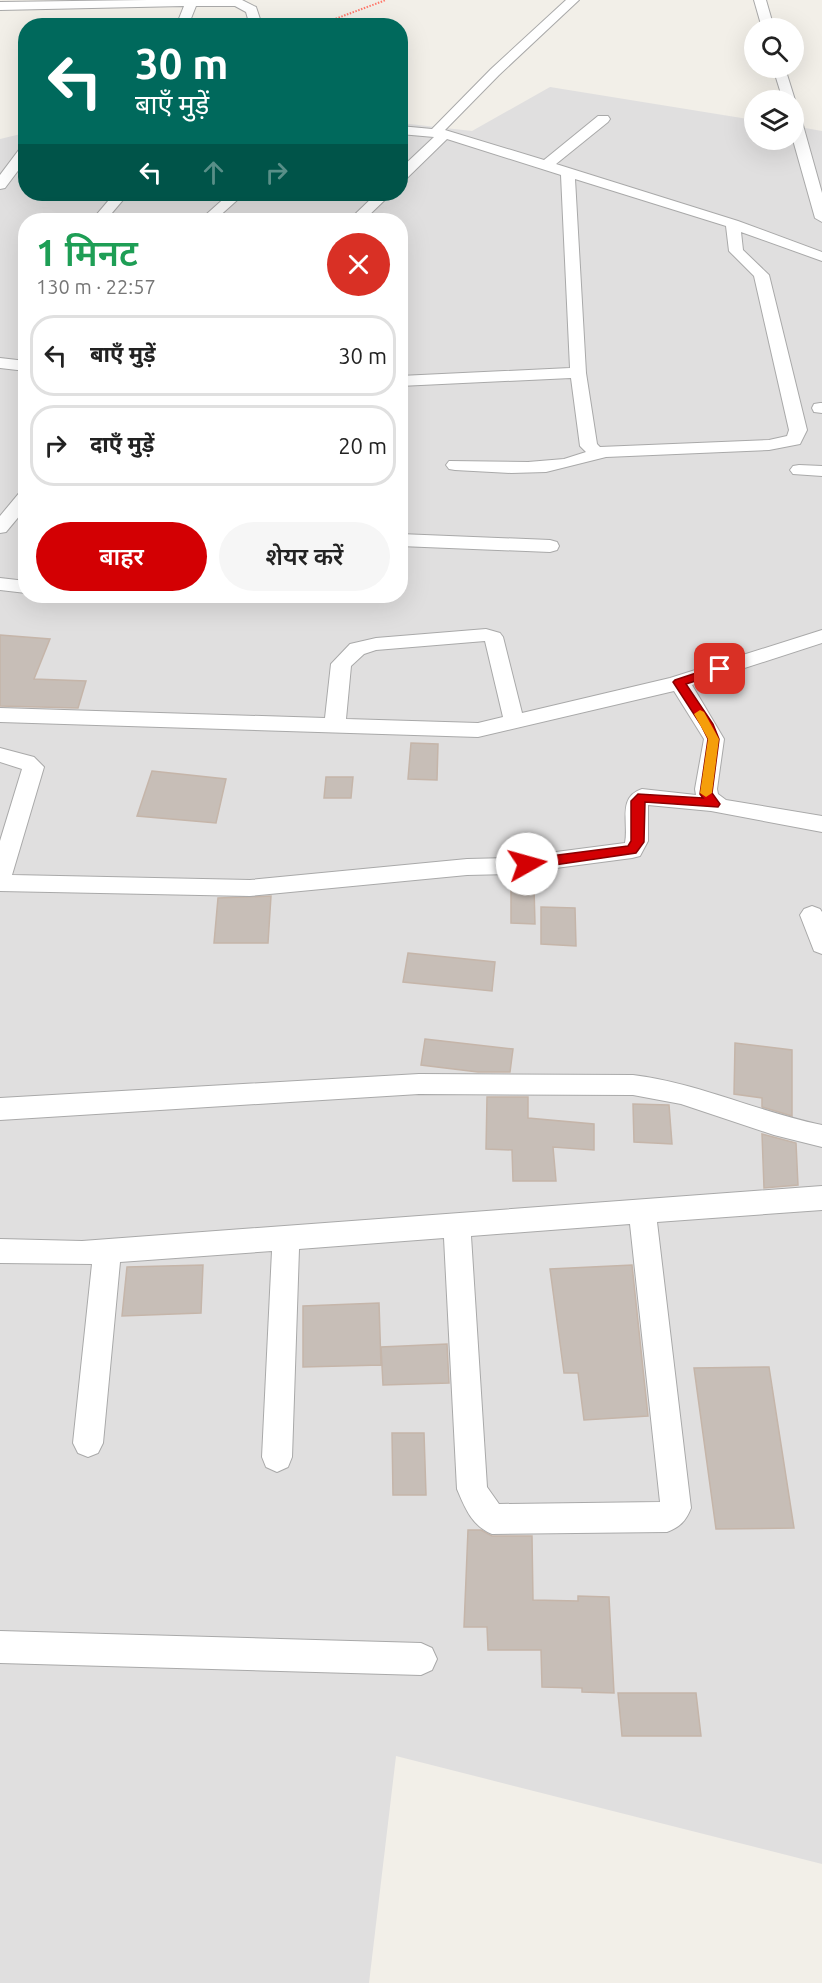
<!DOCTYPE html>
<html lang="hi">
<meta charset="utf-8">
<style>
:root{--surface:#fff;--page:#f6f6f6;--text:#222;--muted:#767676;--line:#e0e0e0;--accent:#d30003}
body{margin:0;font-family:Ubuntu,"Noto Sans Devanagari",sans-serif;background:var(--page);color:var(--text);height:100vh;display:flex;flex-direction:column;font-size:22px;white-space:nowrap}
*{box-sizing:border-box;margin:0}
p{font-size:20px;color:var(--muted)}
.icon{flex:none;width:33px;height:33px;fill:none;stroke:currentColor;stroke-width:2;stroke-linecap:round;stroke-linejoin:round}
.map{position:relative;flex:1;overflow:hidden}
.panel{position:absolute;left:18px;top:213px;width:390px;height:390px;display:flex;flex-direction:column;background:var(--surface);border-radius:24px;box-shadow:0 6px 24px #0002}
.panel>*{flex:none}
.hud{position:absolute;left:18px;top:18px;width:390px;height:183px;border-radius:24px;box-shadow:0 6px 24px #0002;background:#00695c;color:#fff;overflow:hidden}
.controls{position:absolute;left:744px;top:18px;display:grid;gap:12px}
.controls a{display:grid;place-items:center;width:60px;height:60px;border-radius:50%;background:var(--surface);box-shadow:0 6px 24px #0002;font-size:30px}
.pin{position:absolute;display:grid;place-items:center;width:51px;height:51px;color:#fff;margin:-26px;border-radius:12px;box-shadow:0 3px 9px #0006}
.me{position:absolute;width:66px;margin:-33px;rotate:83deg;stroke-linejoin:round;filter:drop-shadow(0 0 4px #0008)}
.turn{display:flex;align-items:center;gap:21px;height:126px;padding:0 18px;font-size:27px}
.turn .icon{width:78px;height:78px;stroke-width:2.5}
.turn b{display:block;font-size:42px;line-height:51px}
.lanes{display:flex;align-items:center;height:57px;padding:0 18px;background:#0003;justify-content:center;gap:30px;direction:ltr}
.lanes .off{opacity:.35}
.round{display:grid;place-items:center;flex:none;width:63px;height:63px;border-radius:32px;background:var(--page)}
.overview{display:flex;align-items:center;justify-content:space-between;height:102px;padding:0 18px}
h1{font-size:36px;font-weight:600;line-height:45px;color:#1e9e55}
.action{display:flex;gap:12px;margin-top:auto;padding:12px 18px}
.action a{flex:1;height:69px;border-radius:36px;background:var(--accent);color:#fff;font-size:24px;font-weight:600;line-height:69px;text-align:center}
.action a+a{background:var(--page);color:var(--text)}
ul{padding:0;list-style:none}
li{display:flex;align-items:center;gap:18px;height:81px;margin:0 12px 9px;padding:0 6px;border:3px solid var(--line);border-radius:24px}
li div{flex:1}
li b{display:block;font-size:22px}
li em{font-style:normal}
.map>svg:first-child{display:block}
</style>
<div class="map">
<svg width="822" height="1983" viewBox="0 0 822 1983">
<rect width="100%" height="100%" fill="#f2efe8"/>
<path fill="#e0dfdf" fill-rule="evenodd" d="M550,87L754,120V140H794V126L822,131V1864L396,1756L369,1983H0V139L25,133L26,194H400L401,123L472,131ZM26,220H400V596H26Z"/>
<path fill="#c7beb7" stroke="#c5b5a9" stroke-width="1.5" d="M0,635L50,639L34,679L86,681L78,708L0,706Z
M411,743L438,744L437,780L408,779Z
M152,771L226,779L216,823L137,816Z
M326,777H353L351,798H324Z
M511,888H534L535,924L511,923Z
M271,896L268,943H214L218,898Z
M541,907L575,908L576,946L541,944Z
M408,953L495,962L492,991L403,982Z
M425,1039L513,1049L510,1072H478L421,1065Z
M735,1043L792,1050V1116L762,1107V1098L734,1094Z
M487,1097H528V1118L594,1124V1150L553,1147L556,1181H513L512,1150L486,1149Z
M633,1104L669,1105L672,1144L634,1142Z
M762,1134L796,1143L798,1185L764,1188Z
M203,1265L201,1313L122,1316L127,1267Z
M632,1265L648,1416L584,1420L578,1373H564L550,1269Z
M379,1303L381,1365L303,1367V1306Z
M447,1344L449,1383L383,1385L381,1347Z
M769,1367L794,1528L716,1529L694,1368Z
M392,1433H424L426,1495H393Z
M468,1530H481L492,1536H532L533,1600L578,1601V1596L609,1597L614,1693L582,1692V1688L542,1687L541,1650H488L487,1627H464Z
M618,1693H696L701,1736H622Z"/>
<g fill="none" stroke-linecap="round" stroke-linejoin="round">
<g stroke="#a9a9a9" stroke-width="2">
<path id="minor" d="M147,0H242L256,7L260,19L256,26H244L248,19L246,12L235,6H196L188,26H176L184,6L0,10V2Z
M566,0H579L499,75L445,130L544,160L598,116H608L610,119L608,122L556,164L738,221L822,252V261L741,232L743,250L769,275L807,430L800,444L769,450L606,457L546,472L511,473L455,470L449,469L446,465L449,461L528,462L564,459L586,452L580,446L571,378L400,386V376L570,368L561,175L447,139L405,180L400,181V169L434,137L400,134V126L432,129L491,69ZM575,179L726,226L729,251L754,276L789,430L787,436L769,440L600,447L597,444L586,373Z
M754,0H766L774,28H762Z
M773,68H785L795,100L794,103V100H783Z
M794,114L801,118L822,193V222L815,218L793,140Z
M26,146V160L5,188L0,189V175L21,147Z
M114,194H128L106,220H92Z
M229,194H244L215,220H200Z
M376,194H391L364,220H349Z
M0,358L26,361V371L0,368Z
M820,403H822V413L814,412L812,408L814,404Z
M799,465L822,466V476L793,474L790,470L793,466Z
M26,491V508L6,532L0,533V516L20,492Z
M400,534L550,540L557,542L559,546L557,550L550,552L400,546Z
M0,578L26,581V593L0,590Z
M486,629L500,633L503,637L522,713L670,678L822,630V643L692,685L724,739L717,789L718,794L726,800L822,816V832L711,811L648,805V841L640,856L632,858L510,874L467,875L250,896L0,891V841L22,769L0,762V748L34,757L44,767L12,875L250,880L467,859L510,858L625,843C629,823 617,797 642,789L696,795L695,789L704,739L674,691L478,737L0,722V708L325,718L331,664L350,644L376,638ZM485,641L503,717L478,723L346,719L351,666L364,654L376,650Z
M812,906L820,909L822,912V954L814,951L800,915L804,909Z
M419,1074L633,1075C698,1083 758,1112 822,1125V1147L774,1135L681,1104L633,1095L419,1094L0,1120V1098Z
M822,1186V1210L657,1222L691,1508C686,1521 680,1527 667,1532L492,1534C472,1526 465,1508 457,1489L444,1238L299,1249L292,1457L288,1467L277,1472L266,1467L262,1457L272,1251L120,1262L103,1443L98,1453L88,1457L78,1453L73,1443L92,1264L0,1263V1239L82,1241ZM630,1224L660,1502L499,1504L487,1487L471,1236Z
M0,1631L421,1643L432,1648L437,1659L432,1670L421,1675L0,1663Z"/>
</g>
<path stroke="#ff796c" stroke-width="2" stroke-dasharray="1.5 1.5" stroke-linecap="butt" d="M316,26L386,0"/>
<use href="#minor" fill="#fff" fill-rule="evenodd"/>
</g>
<path fill="#d30003" stroke="#890002" stroke-width="1.5" d="M720,665L726,669L724,672L686,684L713,724L719,739L712,793L720,804L718,807L645,802L644,842L636,853L527,869L522,867L520,864L527,859L628,846L631,841V801L638,794L703,798L700,794L708,739L701,725L673,682L675,680Z"/>
<path fill="#f59e0b" d="M700,710L704,712L719,739L712,793L706,797L700,793L708,739L694,714Z"/>
</svg>
<div class="controls">
<a><svg class="icon" aria-label="search" viewBox="0 0 24 24"><circle cx="10" cy="10" r="6"/><path d="M15 15l6 6"/></svg></a>
<a><svg class="icon" aria-label="layers" viewBox="0 0 24 24"><path d="M12 4l9 5-9 5-9-5zM3 14l9 5 9-5"/></svg></a>
</div>
<div class="pin" style="left:720px;top:669px;background:#d93025"><svg class="icon" aria-label="arrive" viewBox="0 0 24 24"><path d="M6 21V4h12l-3 4 3 4H6"/></svg></div>
<svg class="me" style="left:527px;top:864px" viewBox="-20 -20 40 40"><circle r="19" fill="#fff"/><path d="M0-13L10 11 0 6-10 11z" fill="#d30003"/></svg>
<div class="hud">
<div class="turn"><svg class="icon" aria-label="left" viewBox="0 0 24 24"><path d="M17 20v-9H6M10 6l-5 5 5 5"/></svg><div><b>30 m</b>बाएँ मुड़ें</div></div>
<div class="lanes"><svg class="icon" aria-label="left" viewBox="0 0 24 24"><path d="M17 20v-9H6M10 6l-5 5 5 5"/></svg><svg class="icon off" aria-label="ahead" viewBox="0 0 24 24"><path d="M12 20V5M6 11l6-6 6 6"/></svg><svg class="icon off" aria-label="right" viewBox="0 0 24 24"><path d="M7 20v-9h11M14 6l5 5-5 5"/></svg></div>
</div>
<section class="panel">
<div class="overview"><div><h1>1 मिनट</h1><p>130 m · 22:57</p></div><a class="round" style="background:#d93025;color:#fff"><svg class="icon" aria-label="close" viewBox="0 0 24 24"><path d="M6 6l12 12M18 6L6 18"/></svg></a></div>
<ul>
<li><svg class="icon" aria-label="left" viewBox="0 0 24 24"><path d="M17 20v-9H6M10 6l-5 5 5 5"/></svg><div><b>बाएँ मुड़ें</b></div><em>30 m</em></li>
<li><svg class="icon" aria-label="right" viewBox="0 0 24 24"><path d="M7 20v-9h11M14 6l5 5-5 5"/></svg><div><b>दाएँ मुड़ें</b></div><em>20 m</em></li>
</ul>
<div class="action"><a>बाहर</a><a>शेयर करें</a></div>
</section>
</div>
